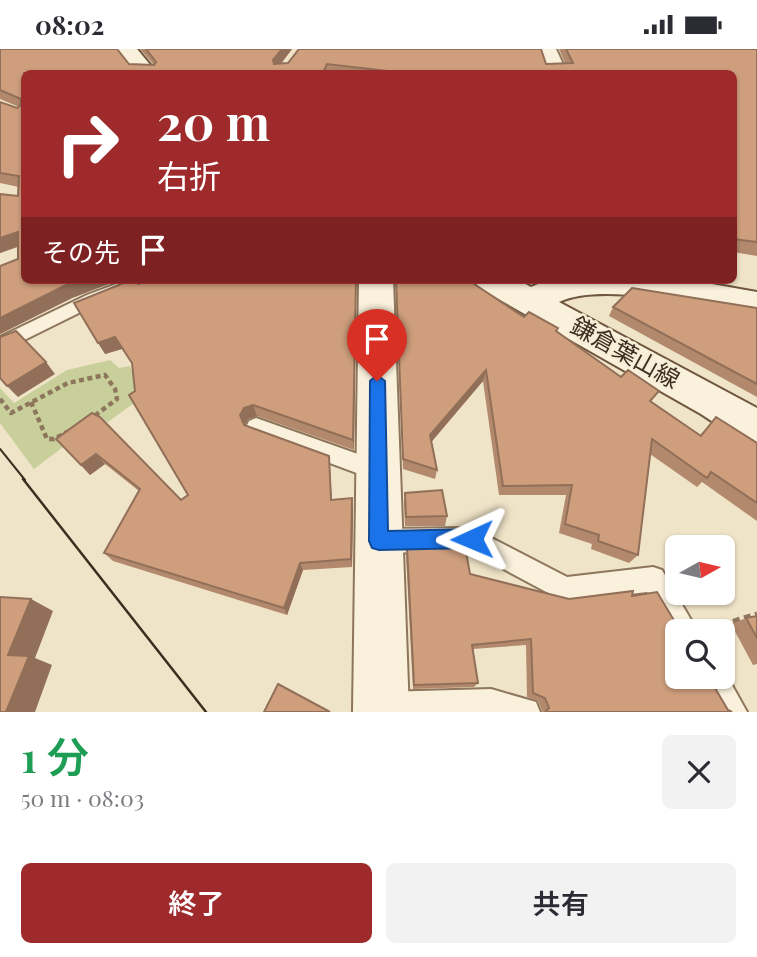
<!DOCTYPE html>
<html lang="ja">
<meta charset="utf-8">
<style>
:root{--surface:#fff;--page:#f2f2f3;--text:#2b2b33;--muted:#7c7c81;--accent:#9e2a2b}
body{margin:0;font-family:"Playfair Display","Noto Sans JP",serif;background:var(--page);color:var(--text);height:100vh;display:flex;flex-direction:column;font-size:26px;white-space:nowrap}
*{box-sizing:border-box;margin:0}
p{font-size:23px;color:var(--muted)}
.icon{flex:none;width:38px;height:38px;fill:none;stroke:currentColor;stroke-width:2;stroke-linecap:round;stroke-linejoin:round}
.map{position:relative;height:663px;overflow:hidden}
.details{display:flex;flex-direction:column;background:var(--surface);flex:1}
.details>*{flex:none}
.top-card{position:absolute;left:21px;top:21px;width:716px;height:214px;border-radius:10px;box-shadow:0 2px 5px #0004;background:#9e2a2b;color:#fff;overflow:hidden}
.needle{width:46px;rotate:82deg}
.fabs{position:absolute;left:665px;top:486px;display:grid;gap:14px}
.fabs a{display:grid;place-items:center;width:70px;height:70px;border-radius:10px;background:var(--surface);box-shadow:0 2px 5px #0004;font-size:35px}
.pin{position:absolute;display:grid;place-items:center;width:60px;height:60px;color:#fff;margin:-72px -30px;border-radius:50% 50% 50% 0;rotate:-45deg;box-shadow:0 0 7px #0007}
.pin .icon{rotate:45deg}
.me{position:absolute;width:77px;margin:-38px;rotate:269deg;stroke-linejoin:round;filter:drop-shadow(0 0 5px #0008)}
.turn{display:flex;align-items:center;gap:24px;height:147px;padding:0 21px;font-size:32px}
.turn .icon{width:91px;height:91px;stroke-width:2.5}
.turn b{display:block;font-size:49px;line-height:60px}
.then{display:flex;align-items:center;height:66px;padding:0 21px;background:#0003;gap:14px;font-size:26px}
.round{display:grid;place-items:center;flex:none;width:74px;height:74px;border-radius:10px;background:var(--page)}
.headline{display:flex;align-items:center;justify-content:space-between;height:119px;padding:0 21px}
h1{font-size:42px;font-weight:600;line-height:52px;color:#1e9e55}
.primary-button{display:flex;gap:14px;margin-top:auto;padding:14px 21px}
.primary-button a{flex:1;height:80px;border-radius:10px;background:var(--accent);color:#fff;font-size:28px;font-weight:600;line-height:80px;text-align:center}
.primary-button a+a{background:var(--page);color:var(--text)}
.status{display:flex;justify-content:space-between;align-items:center;height:49px;padding:0 35px;background:var(--surface);direction:ltr}
.status svg{height:19px;fill:currentColor}
.map>svg:first-child{display:block}
</style>
<div class="status"><b>08:02</b><svg viewBox="0 0 49 12"><path d="M0 12V9h3v3zM5 12V6h3v6zM10 12V3h3v9zM15 12V0h3v12zM26 1h20v11H26zM47 4h2v5h-2z"/></svg></div>
<div class="map">
<svg width="757" height="663" viewBox="0 0 757 663">
<rect width="100%" height="100%" fill="#f0e4c8"/>
<path fill="#c9cf9b" d="M110,311L119,319L130,317L141,349L108,373L100,370L34,420L0,374V339L14,354L67,321Z"/>
<g fill="none" stroke-linecap="round" stroke-linejoin="round">
<g stroke="#8d765c" stroke-width="4">
<path id="lane" d="M127,231H152L150,235L99,254L0,303V288L87,246Z
M256,369L386,415L389,422L386,429L378,432L249,384L246,378L249,372Z
M472,479L567,528L653,518L662,521L698,583H677L676,592L647,543L565,553L470,502L379,504L371,500L367,492L371,484L379,480Z
M723,620L747,663H717L698,628H723Z
M491,640L536,653L540,663H370L368,657L372,647L382,643Z"/>
</g>
<g stroke="#8d765c" stroke-width="4">
<path id="street" d="M536,0H556L567,24H545Z
M359,231H393L409,663H353Z"/>
</g>
<g stroke="#6f573f" stroke-width="4">
<path id="secondary" d="M116,0H137L157,24H135Z
M474,231H518L531,238L548,231H689L757,243V267C709,258 603,232 559,253L757,359V398L742,392L701,365L479,239Z"/>
</g>
<path stroke="#8d765c" stroke-width="4.5" stroke-dasharray="5 3.5" stroke-linecap="butt" d="M0,350L11,364L68,334L105,326L115,340L117,350L93,368
M31,353L47,390H54L67,383"/>
<path stroke="#8d765c" stroke-width="5" stroke-dasharray="7 4.5" stroke-linecap="butt" d="M711,579L757,565"/>
<use href="#lane" fill="#faf1dc" fill-rule="evenodd"/>
<use href="#street" fill="#faf1dc" fill-rule="evenodd"/>
<use href="#secondary" fill="#faf1dc" fill-rule="evenodd"/>
<path stroke="#3d2e20" stroke-width="2" d="M0,400L25,431"/>
<path stroke="#3d2e20" stroke-width="2.5" d="M23,430L206,663"/>
</g>
<path fill="#b2896c" d="M0,0H117L129,15H153L140,0H292L281,15L288,14L299,0H541L546,15L565,14L559,0H757V207L733,203V24H24V231H119L72,249L0,285V217L18,210V198L0,204V145L18,147L19,138L0,134V53L17,59L19,58L0,50Z
M149,231H356L354,401L257,367L248,370L244,376L329,407L332,451L353,459L352,518L303,521L287,566L113,512L104,504L139,442L105,415L90,426L56,390L92,364L181,451L188,446L135,342L132,315L122,300L105,305L138,235Z
M396,231H468L524,268L557,283L652,353L700,386L716,368L757,394V472L702,433L697,438L650,405L638,506L629,514L591,500L592,495L559,484L566,446H499L483,332L431,393L437,421L435,430L403,420Z
M613,258L757,259V348L609,267Z
M405,444L447,467L445,477H405L404,454Z
M407,498L470,525L569,550L632,547L677,628L709,639L542,663V662L538,652L527,648L526,596L473,600L478,634L474,638L413,640L406,506Z
M757,567V615L753,616L731,575L746,569Z"/>
<path fill="#916f58" d="M282,0H292L275,22L273,11Z
M18,183L24,195L0,204V189Z
M80,231H119L72,249L0,285V269L64,237Z
M356,231L354,401L353,391Z
M115,288L122,300L105,305L98,294Z
M46,313L55,325L18,348L7,337Z
M486,321L483,332L428,397L430,386Z
M253,356L257,367L248,370L244,377L240,366L244,359Z
M96,405L105,415L90,426L81,416Z
M329,407L330,417L332,460L331,451Z
M352,449L353,459L352,518L351,510Z
M300,514L303,521L287,566L284,559Z
M31,550L53,562L35,609L52,616L35,663H6L8,606Z"/>
<path fill="#cf9f7d" stroke="#916f58" stroke-width="2" d="M0,0H117L129,15L154,16L156,13L146,0H282L273,11L274,15L288,14L299,0H541L546,15L573,14L566,0H757V193L733,190V24H395L396,23L327,15L323,24H24V231H80L64,237L0,269V217L18,210V183L0,189V145L18,147L19,127L0,124V53L17,59L21,56V50L0,41Z
M131,231H134L138,235L149,231H356L353,391L253,356L244,359L240,366L244,376L329,407L331,451L352,449L351,510L300,514L284,559L104,504L140,440L96,405L81,416L56,390L92,364L100,368L181,451L188,446L129,346L135,342L132,314L115,288L98,294L74,254Z
M396,231H468L524,268L529,263L558,279L556,282L621,328L628,321L659,342L650,352L701,387L716,368L757,394V454L711,423L707,429L652,390L638,506L598,492L599,486L565,475L572,436L503,437L486,321L430,386L437,421L403,410Z
M632,239L757,259V335L613,258Z
M16,282L46,313L7,337L0,329V288Z
M442,441L447,467L406,468L405,444Z
M465,497L470,525L569,550L633,542L632,547L657,543L675,573L680,583H677V628H705L709,639H715L728,661L732,663H545L549,659L545,649L533,644L531,590L472,596L478,634L414,636L407,498Z
M0,548L31,550L8,606L29,607L6,663H0Z
M757,567V589L746,569Z
M278,635L330,663H264Z"/>
<path fill="#1a73e8" stroke="#114b97" stroke-width="2" d="M377,326L385,332L388,482L472,480L479,483L482,490L479,496L472,499L379,501L372,499L369,492L370,332Z"/>
<g text-anchor="middle" stroke-width="5" stroke-linejoin="round" paint-order="stroke">
<g font-size="24" fill="#3d2e20" stroke="#f7eed8">
<text transform="translate(625 304) rotate(29)" y="8">鎌倉葉山線</text>
</g>
</g>
</svg>
<div class="fabs">
<a><svg class="needle" viewBox="-14 -14 28 28"><path d="M0-13l5 13h-10z" fill="#e53935"/><path d="M0 13l5-13h-10z" fill="#7c7c81"/></svg></a>
<a><svg class="icon" aria-label="search" viewBox="0 0 24 24"><circle cx="10" cy="10" r="6"/><path d="M15 15l6 6"/></svg></a>
</div>
<div class="pin" style="left:377px;top:332px;background:#d93025"><svg class="icon" aria-label="arrive" viewBox="0 0 24 24"><path d="M6 21V4h12l-3 4 3 4H6"/></svg></div>
<svg class="me" style="left:472px;top:490px" viewBox="-20 -20 40 40"><path d="M0-17L14 15 0 8-14 15z" fill="#1a73e8" stroke="#fff" stroke-width="4"/></svg>
<div class="top-card">
<div class="turn"><svg class="icon" aria-label="right" viewBox="0 0 24 24"><path d="M7 20v-9h11M14 6l5 5-5 5"/></svg><div><b>20 m</b>右折</div></div>
<div class="then">その先<svg class="icon" aria-label="arrive" viewBox="0 0 24 24"><path d="M6 21V4h12l-3 4 3 4H6"/></svg></div>
</div>
</div>
<section class="details">
<div class="headline"><div><h1>1 分</h1><p>50 m · 08:03</p></div><a class="round"><svg class="icon" aria-label="close" viewBox="0 0 24 24"><path d="M6 6l12 12M18 6L6 18"/></svg></a></div>
<div class="primary-button"><a>終了</a><a>共有</a></div>
</section>
